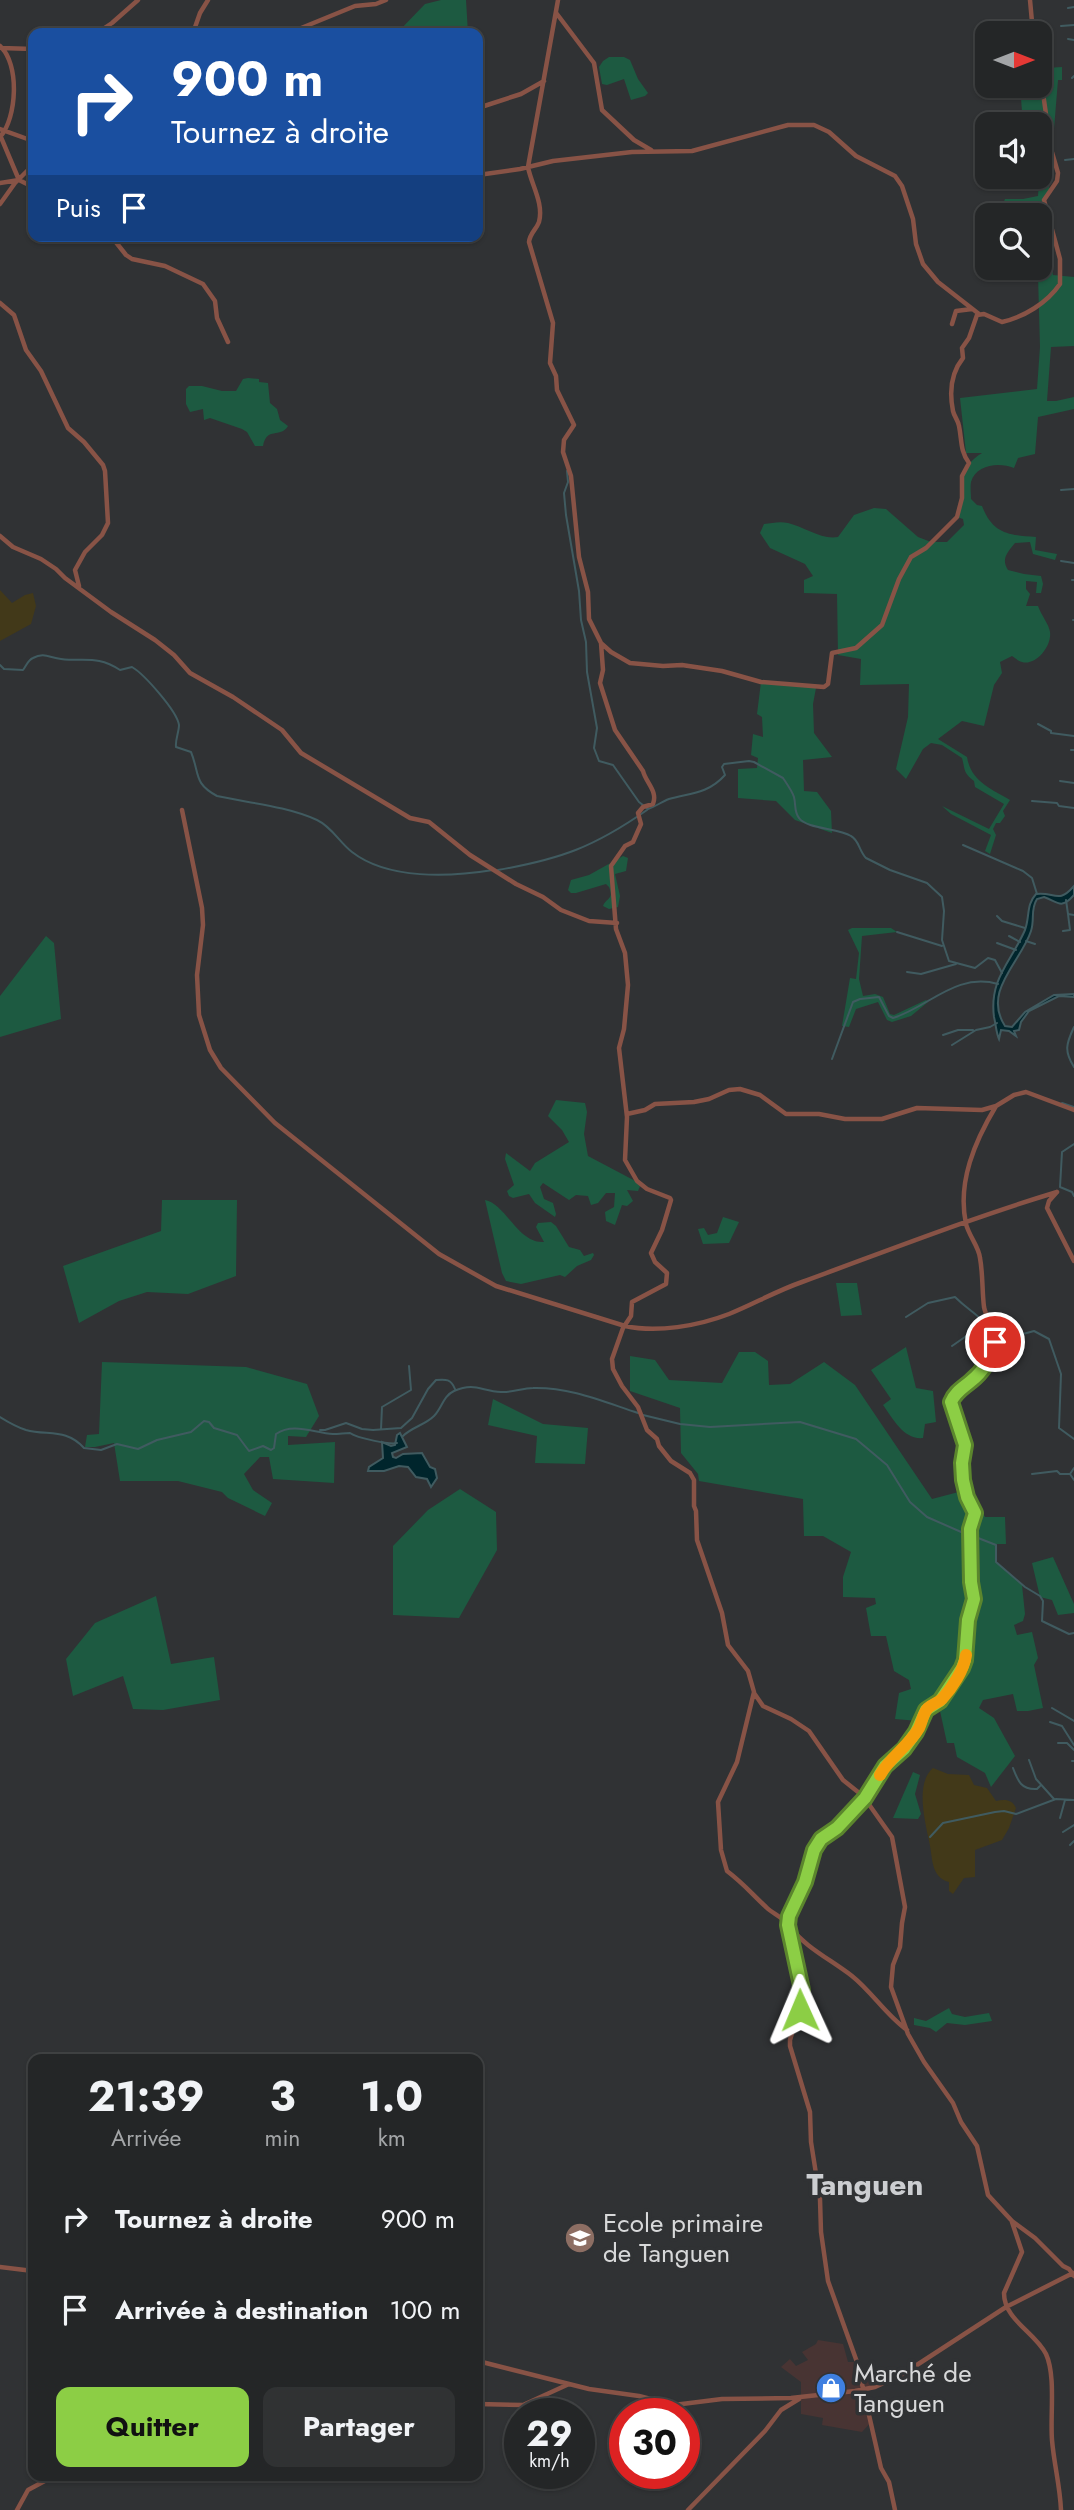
<!DOCTYPE html>
<html lang="fr">
<meta charset="utf-8">
<style>
:root{--surface:#242627;--page:#303233;--text:#f1f3f6;--muted:#a3a5a7;--line:#414344;--accent:#8cce45}
body{margin:0;font-family:Jost,sans-serif;background:var(--page);color:var(--text);height:100vh;display:flex;flex-direction:column;font-size:26px;white-space:nowrap}
*{box-sizing:border-box;margin:0}
p{font-size:23px;color:var(--muted)}
.icon{flex:none;width:38px;height:38px;fill:none;stroke:currentColor;stroke-width:2;stroke-linecap:round;stroke-linejoin:round}
.map{position:relative;flex:1;overflow:hidden}
.sheet{position:absolute;left:28px;top:2054px;width:455px;height:427px;display:flex;flex-direction:column;background:var(--surface);border-radius:14px;box-shadow:0 2px 5px #0004,0 0 0 2px var(--line)}
.sheet>*{flex:none}
.hud{position:absolute;left:28px;top:28px;width:455px;height:214px;border-radius:14px;box-shadow:0 2px 5px #0004,0 0 0 2px var(--line);background:#1a4fa0;color:#fff;overflow:hidden}
.needle{width:46px;rotate:90deg}
.buttons{position:absolute;left:975px;top:21px;display:grid;gap:14px}
.buttons a{display:grid;place-items:center;width:77px;height:77px;border-radius:14px;background:var(--surface);box-shadow:0 2px 5px #0004,0 0 0 2px var(--line);font-size:35px}
.speed{position:absolute;left:504px;top:2398px;display:flex;gap:14px;font-size:35px;font-weight:700;text-align:center}
.speed>*{display:grid;place-content:center;width:91px;height:91px;border-radius:50%;background:var(--surface);box-shadow:0 2px 5px #0004,0 0 0 2px var(--line);line-height:1}
.speed small{font-size:18px;font-weight:400}
.speed .limit{border:10px solid #d22;background:#fff;color:#111}
.pin{position:absolute;display:grid;place-items:center;width:60px;height:60px;color:#fff;margin:-30px;border:4px solid #fff;border-radius:50%;box-shadow:0 2px 7px #0007}
.me{position:absolute;width:77px;margin:-38px;rotate:359deg;stroke-linejoin:round;filter:drop-shadow(0 0 5px #0008)}
.turn{display:flex;align-items:center;gap:24px;height:147px;padding:0 28px;font-size:32px}
.turn .icon{width:91px;height:91px;stroke-width:2.5}
.turn b{display:block;font-size:49px;line-height:60px}
.then{display:flex;align-items:center;height:66px;padding:0 28px;background:#0003;gap:14px;font-size:26px}
.eta{display:flex;justify-content:space-evenly;align-items:center;height:119px;text-align:center}
.eta b{font-size:42px;font-weight:700;line-height:49px}
.cta{display:flex;gap:14px;margin-top:auto;padding:14px 28px}
.cta a{flex:1;height:80px;border-radius:14px;background:var(--accent);color:#111;font-size:28px;font-weight:700;line-height:80px;text-align:center}
.cta a+a{background:var(--page);color:var(--text)}
ul{padding:0;list-style:none}
li{display:flex;align-items:center;gap:21px;height:91px;padding:0 28px}
li div{flex:1}
li b{display:block;font-size:26px}
li em{font-style:normal}
.map>svg:first-child{display:block}
</style>
<div class="map">
<svg width="1074" height="2510" viewBox="0 0 1074 2510">
<rect width="100%" height="100%" fill="#303234"/>
<path fill="#483433" d="M818,2340L843,2344L848,2362H857L860,2375L874,2380L875,2387L864,2390L871,2422L862,2432L822,2425L823,2418L801,2414V2382L781,2367L790,2359L796,2366L808,2360L802,2352L816,2344Z"/>
<path fill="#1d5a41" d="M441,0H466L468,33H397L425,4Z
M1040,53L1042,58H1046V68L1062,67V80H1058L1049,190L1043,200L1051,230L1050,254L1053,275L1074,277V346L1051,347L1047,401H1056L1074,397V409L1038,417L1035,454L1018,458L1014,468C1000,462 976,464 971,482C970,487 971,494 971,499L977,505L982,506C993,534 1008,535 1036,537L1035,550L1057,554L1055,560L1033,554L1030,542L1015,543C1007,553 1001,559 1008,570L1024,574L1041,576L1043,584L1041,593H1036L1037,582L1026,581V589L1030,594L1026,606H1038C1041,615 1049,624 1050,632C1052,646 1036,666 1022,662C1018,661 1015,658 1012,656L1000,662L1002,673L994,685L984,726L962,721L938,739L967,757C971,782 992,789 1010,800L1003,811L1005,816L1000,823H996L993,829L996,835L990,854L985,851L991,835L951,814L942,806L989,829L1004,804L975,787L974,781C963,773 965,769 962,758L942,745L931,743L923,749L906,779L896,769L908,717L909,684L860,685L861,659L838,655L837,594L804,593V580L813,576L805,564L770,548L760,533L764,524C772,523 780,521 788,523C805,527 821,540 838,537L854,515L874,508L886,509L918,537L931,542H947L964,525L963,519L957,517C966,490 953,471 982,453H966L960,398L1037,389L1040,347L1038,275L1022,273L1021,268H1040V215H1002V206L1005,199H1023L1038,196L1041,150L1040,124H1023L1020,86H1040Z
M609,57H624L630,60L638,79L648,93L645,96L631,100L624,79L607,85L602,84L599,67L603,61Z
M248,378L259,379V382L268,383L270,403L277,409L280,420L288,426C280,439 267,426 263,446H255L247,432L242,429L210,418L204,420L203,409L190,412L186,404V389L189,386H202L222,391H236L243,379Z
M761,682L816,688L813,704L814,733L832,757L803,760L804,791L817,792L831,811L832,833L795,820L776,801L738,798V769L757,768L758,758L751,755L753,734L763,737L762,717L757,714Z
M623,856L628,858L626,871L615,874L620,896L618,907L609,909L603,906C606,898 614,900 609,887L606,884L576,893H571L568,890L571,880L589,875Z
M852,928H891L897,932L862,936L859,979L863,996L875,994L883,997L890,1014L894,1015L926,1000L928,1002L911,1016L892,1022L887,1020L878,1002L856,1009L849,1027L842,1026L850,978L856,979L859,953L848,930Z
M46,936L54,943L61,1019L0,1037V996Z
M556,1100L585,1103L587,1112L584,1134L588,1156L641,1184L638,1191L627,1190L633,1201L627,1206L622,1205L615,1225L606,1221L605,1212L614,1207L615,1193H606L598,1203L591,1205L588,1196L576,1195L569,1200L543,1183L540,1187L544,1199L553,1203L556,1214L555,1217L535,1203L529,1194L513,1198L509,1196L507,1191L514,1185L505,1159L506,1153L530,1171L535,1163L569,1142L562,1130L548,1116Z
M162,1200H237L236,1276L188,1294L147,1292L119,1301L79,1323L63,1266L161,1231Z
M485,1200C506,1204 518,1244 544,1242L536,1227L538,1223L551,1222L556,1226L569,1247L580,1250L584,1256L593,1253L594,1255L591,1260L577,1266L565,1277L560,1275L521,1284L506,1281L502,1273Z
M723,1217L739,1222L729,1243L703,1244L698,1229L704,1228L708,1235L717,1233Z
M836,1283H857L862,1315L841,1316Z
M906,1347L916,1388L933,1391L936,1422L925,1424L923,1438C904,1440 893,1419 883,1405L891,1399L871,1370Z
M739,1352H755L768,1361L769,1385L790,1384L824,1362L855,1385L932,1499L970,1489L985,1517H1005L1006,1544H996V1562L1022,1585L1025,1614L1023,1621L1014,1625L1017,1635L1032,1632L1038,1658L1034,1665L1043,1708L1028,1711H1017L1013,1694L983,1700L979,1708L994,1718L1015,1756L991,1787L985,1773L957,1757L954,1743H947L940,1711L918,1721L895,1719L899,1693L911,1689L909,1680L894,1671L886,1636H871L866,1608L876,1604L875,1598L843,1597V1577L851,1552L823,1536H804L803,1499L699,1481L698,1474L681,1453L680,1408L630,1391V1356L655,1360L669,1380L722,1383Z
M102,1362L246,1367L307,1384L319,1416L306,1437L288,1436V1445L335,1442L334,1483L273,1479L269,1457H260L244,1474L253,1490L272,1503L265,1516L228,1498L222,1492L178,1481H120L114,1443L95,1447H85L87,1435L99,1434Z
M493,1399L543,1424L588,1428L585,1464L535,1463L537,1436L488,1425Z
M460,1489L496,1512L497,1550L459,1618L393,1615V1546L428,1510Z
M1053,1557L1074,1604V1613L1058,1615L1052,1600L1040,1597L1032,1563Z
M156,1596L171,1664L214,1657L220,1700L163,1710L133,1709L123,1676L73,1696L66,1659L95,1623Z
M913,1772L920,1775L915,1794L921,1814L918,1819L893,1818Z
M949,2008L952,2014L965,2017L989,2013L992,2021L965,2025L947,2023L936,2032L930,2028L914,2025V2018L926,2021Z"/>
<path fill="#423919" d="M0,590L12,603L25,595L33,593L36,606L31,624L0,641Z
M933,1768L948,1774L969,1775L974,1785L987,1788L996,1801C1005,1799 1012,1799 1016,1808L1009,1828L1002,1840L975,1850V1877L964,1878L953,1894L949,1891V1882C930,1877 933,1857 929,1841C925,1821 915,1783 933,1768Z"/>
<path fill="#00252c" stroke="#405b60" stroke-width="2" d="M1074,886V895C1061,910 1058,902 1044,897L1037,899C1030,910 1035,919 1031,931C1021,962 982,991 1005,1026L1012,1027L1025,1012L1054,995L1074,994V997L1059,996L1029,1011L1021,1022L1019,1030L1014,1031L1016,1036L1009,1031L1001,1030L999,1039C996,1032 996,1025 994,1017C989,979 1011,962 1025,930C1030,916 1026,905 1036,894C1054,891 1058,905 1074,886Z
M400,1433L407,1447L392,1453L393,1457L396,1458L403,1454L422,1453L430,1467L435,1469L437,1478L431,1487L427,1479L416,1477L408,1467L399,1466L384,1471H368L369,1467L383,1458L382,1442L391,1446L395,1445L397,1435Z"/>
<g fill="none" stroke-linecap="round" stroke-linejoin="round">
<path stroke="#405b60" stroke-width="2" d="M1068,8L1074,7
M1061,26L1074,25
M1068,39L1074,40
M1072,78L1074,76
M1065,160L1074,159
M567,471L568,482L564,493L566,515L579,591L581,620L586,642L587,672L597,728L594,748L599,761L613,765L639,802L648,809C655,807 661,802 669,799C690,793 708,794 725,775L722,767L724,764L749,761L754,762L783,778C787,784 792,791 794,797C796,805 794,812 799,818C807,829 838,828 851,836C859,840 859,851 866,858L890,870L927,883L942,897L944,911L942,940L949,961L975,968L988,958L995,960L1002,973
M1061,490L1074,489
M1061,561L1074,563
M1072,580H1074
M1073,620H1074
M0,665L4,669L23,670C26,666 28,660 33,658C44,652 50,658 61,659C85,662 97,655 120,670L132,667C144,674 177,711 179,725C179,732 175,740 176,747L191,752C200,774 193,783 217,796C249,803 286,806 317,820C332,827 339,842 352,852C388,880 450,877 493,870
M1038,724L1051,731V733L1074,736
M1071,750H1074
M1060,781L1074,783
M1032,801L1057,803L1059,806L1074,808
M963,845L1023,871L1032,878L1037,894
M498,870C561,859 594,847 647,810
M1066,900L1068,914L1074,915
M997,916L1002,921L1025,928
M1063,931L1070,930L1068,914
M897,932L942,946
M1009,936L1020,942
M1026,941L1035,944
M997,943L1016,950
M907,972L921,974L956,964
M1074,1027C1066,1044 1064,1051 1074,1067
M943,1035L958,1030H973
M952,1045L976,1030L990,1027L997,1023
M832,1059L853,1002L860,999L879,997L889,1016L893,1018C929,1007 956,972 998,984
M1062,1103L1074,1107
M1074,1144L1062,1152L1060,1187L1072,1192L1074,1196
M906,1317L928,1303L955,1297C975,1317 983,1313 993,1342
M952,1346L985,1323
M979,1346L1034,1331L1049,1339L1061,1374L1059,1428L1074,1439
M643,1415L680,1424L710,1427L800,1422L856,1439L887,1465L910,1502L927,1517L968,1535
M0,1417C8,1422 17,1427 26,1430C48,1436 66,1428 84,1448L101,1450L117,1444L138,1449L157,1440L191,1432L204,1421L209,1422L214,1428L237,1435L249,1451L263,1446L271,1450L274,1448L276,1434C293,1422 314,1433 333,1434C339,1434 345,1433 350,1433C357,1438 390,1445 397,1443
M381,1429L382,1407L411,1390L409,1366
M320,1430H325L346,1423L362,1429L373,1430L401,1428L412,1418L428,1389L436,1380C446,1379 451,1379 455,1389
M403,1436C412,1427 425,1425 434,1416C442,1408 443,1396 454,1391C475,1382 481,1391 501,1392C512,1393 522,1388 533,1388C570,1387 604,1402 638,1413
M1074,1468L1070,1474L1074,1480
M1032,1474L1057,1471L1060,1474H1070
M973,1536L996,1545V1562L1025,1587L1040,1596L1043,1601L1042,1621L1069,1634L1074,1633
M1052,1708L1074,1721
M1050,1722L1062,1726L1074,1745
M1058,1743H1067L1074,1750
M1029,1760L1036,1779L1054,1799
M1072,1761H1074
M1013,1768C1018,1781 1021,1790 1037,1789L1040,1786
M1060,1818L1065,1800
M1063,1832L1074,1825
M930,1837L943,1823L995,1812L1004,1811L1016,1814L1056,1799L1074,1800
M1070,1845L1074,1841"/>
<path stroke="#885346" stroke-width="4.5" d="M558,0L528,167C531,184 544,203 539,222C536,230 530,233 529,242L553,323L550,363L556,376L557,390L574,425L564,440L563,452L571,476L579,557L588,592L589,619L601,643L603,670L600,683L615,730L643,771C646,783 658,791 653,804L643,807L638,813L641,824L633,842L625,846L611,866L616,929L625,953L628,985L624,1029L619,1048L627,1117L625,1160L637,1181L647,1189L670,1198L671,1200L662,1230L651,1253L655,1262L667,1273L666,1284L632,1302L631,1316L623,1328L612,1359L613,1369L622,1386L638,1407L647,1430L657,1439L659,1446L671,1461L690,1473L694,1480V1506L696,1511L697,1540L722,1613L728,1645L748,1671L754,1692L737,1762L718,1802L721,1850L727,1871C744,1884 751,1893 766,1907C773,1914 783,1917 788,1925L802,2000L790,2040V2046L810,2112L811,2142L820,2199L821,2232L828,2281L857,2362L881,2468L889,2482L895,2510
M1030,0L1033,33
M557,14L594,63L602,110L634,140L651,150
M97,33L112,23L138,0
M193,33L200,13L208,0
M289,33L355,6L376,4L386,0
M0,46C20,64 17,118 0,137
M1,48L33,49
M478,108L521,94L544,81
M0,129L33,141
M0,135L19,180L0,183
M478,175L520,169L553,161L632,152L692,151L788,125H814L829,132L856,156L895,176L902,186L913,219L916,244L923,264L938,282L979,314
M19,180L33,187
M0,204L15,183L33,165
M111,236L126,255L132,259L165,266L203,284L215,301L217,318L228,342
M0,303L14,315L26,350L41,371L68,428L84,442L103,465L105,471L108,523L102,535L85,552L75,570L79,586
M952,324L956,311L972,309
M0,536L13,547L41,559L56,569L65,578L111,612L155,640L174,655L190,673L233,697L282,730L301,753L410,818L429,822L470,855L516,884L543,897L561,910L589,921L617,923
M602,644L611,652L630,663L663,666L682,665L722,671L761,682L824,687L828,684L832,653L856,648L882,625L899,579L911,557L926,548L957,517L962,498V476L969,463C960,451 962,440 959,426C958,420 954,416 953,411C949,391 951,373 963,358L962,348L969,338L977,315L984,314L1002,322C1024,317 1047,303 1060,284V259L1044,200L1057,181L1058,173L1051,149L1040,72
M182,810L202,908L203,925L197,975L199,1015L210,1050L221,1068L275,1123L439,1254L496,1286L625,1326C657,1333 698,1326 729,1314C754,1304 776,1291 802,1282C887,1251 971,1218 1057,1192
M627,1114L645,1110L655,1104L694,1102L709,1099L729,1090L740,1089L760,1095L786,1114H819L845,1119H882L917,1108L982,1110L996,1106L1014,1095L1026,1092L1074,1110
M1057,1192L1049,1201L1047,1208L1074,1261
M754,1693L763,1706L791,1719L809,1731L843,1780L863,1796L892,1837L905,1907L902,1923L900,1947L893,1965L891,1987L908,2034L924,2062L953,2103L961,2122L977,2146L988,2195L1012,2221L1035,2238L1063,2266L1069,2269L1074,2276
M907,2030C886,2015 872,1992 852,1976C830,1959 806,1948 788,1925L789,1916L805,1882L814,1850L821,1839L837,1827L865,1798L885,1766L904,1749L917,1732L926,1710L940,1701L962,1668L965,1660L968,1620L974,1599L971,1582L970,1529L975,1513L966,1497L963,1480L962,1463L966,1445L951,1402C955,1390 966,1387 974,1379C984,1370 994,1356 995,1343C996,1330 986,1318 984,1307C982,1291 983,1274 980,1258C979,1247 969,1236 966,1224C957,1182 975,1141 996,1106
M1012,2222L1022,2252L1004,2293C1004,2320 1035,2332 1046,2354C1056,2376 1050,2415 1052,2440C1054,2464 1060,2486 1061,2510
M0,2267L33,2271
M478,2361L589,2389L639,2396L674,2405L722,2399L791,2398L855,2391L875,2387L903,2374L1006,2307L1073,2273
M478,2404L523,2405L569,2384
M17,2510L28,2490L54,2476
M688,2510L765,2431L781,2410L799,2399"/>
</g>
<g fill="none" stroke-linecap="round" stroke-linejoin="round">
<g stroke="#5b862d" stroke-width="18">
<path id="route" d="M800,2010L802,1990L788,1925L789,1916L805,1882L814,1850L821,1839L837,1828L865,1798L885,1766L904,1749L916,1732L926,1710L940,1701L962,1668L965,1660L968,1620L974,1599L971,1582L970,1529L975,1513L967,1497L963,1480L962,1463L965,1445L951,1402C955,1392 963,1388 971,1381C984,1371 991,1358 995,1342"/>
</g>
<use href="#route" stroke="#8cce45" stroke-width="12"/>
<path stroke="#f59e0b" stroke-width="12" d="M880,1775C890,1757 908,1747 919,1728C922,1722 923,1713 928,1708C932,1704 938,1703 942,1699C952,1688 964,1670 966,1655"/>
</g>
<defs>
<g id="school-disc" transform="scale(1.575)"><circle r="9.5" fill="#8d6e63" stroke="#303234"/><path d="M0-5L7-2L0 1L-7-2ZM-4 1L0 2.5L4 1V4Q0 6-4 4Z" fill="#fff"/></g>
<g id="shop-disc" transform="scale(1.575)"><circle r="9.5" fill="#3f7fe0" stroke="#303234"/><path d="M-5-2.5h2.3a2.7 3.5 0 0 1 5.4 0H5L5.5 6h-11ZM-1.5-2.5h3a1.5 2.3 0 0 0-3 0Z" fill="#fff"/></g>
</defs>
<g fill-rule="evenodd">
<use href="#school-disc" x="580" y="2238"/>
<use href="#shop-disc" x="831" y="2388"/>
</g>
<g text-anchor="middle" stroke-width="7" stroke-linejoin="round" paint-order="stroke">
<g font-size="26" fill="#d7d8d9" stroke="#303234" text-anchor="start">
<text x="603" y="2232">Ecole primaire<tspan x="603" dy="30">de Tanguen</tspan></text>
<text x="854" y="2382">Marché de<tspan x="854" dy="30">Tanguen</tspan></text>
</g>
<g font-size="30" font-weight="bold" fill="#ccced1" stroke="#303234">
<text x="865" y="2195">Tanguen</text>
</g>
</g>
</svg>
<div class="buttons">
<a><svg class="needle" viewBox="-14 -14 28 28"><path d="M0-13l5 13h-10z" fill="#e53935"/><path d="M0 13l5-13h-10z" fill="#a3a5a7"/></svg></a>
<a><svg class="icon" aria-label="sound" viewBox="0 0 24 24"><path d="M4 9h4l5-4v14l-5-4H4zM17 9q2 3 0 6"/></svg></a>
<a><svg class="icon" aria-label="search" viewBox="0 0 24 24"><circle cx="10" cy="10" r="6"/><path d="M15 15l6 6"/></svg></a>
</div>
<div class="speed"><div>29<small>km/h</small></div><div class="limit">30</div></div>
<div class="pin" style="left:995px;top:1342px;background:#d93025"><svg class="icon" aria-label="arrive" viewBox="0 0 24 24"><path d="M6 21V4h12l-3 4 3 4H6"/></svg></div>
<svg class="me" style="left:800px;top:2010px" viewBox="-20 -20 40 40"><path d="M0-17L14 15 0 8-14 15z" fill="#8cce45" stroke="#fff" stroke-width="4"/></svg>
<div class="hud">
<div class="turn"><svg class="icon" aria-label="right" viewBox="0 0 24 24"><path d="M7 20v-9h11M14 6l5 5-5 5"/></svg><div><b>900 m</b>Tournez à droite</div></div>
<div class="then">Puis<svg class="icon" aria-label="arrive" viewBox="0 0 24 24"><path d="M6 21V4h12l-3 4 3 4H6"/></svg></div>
</div>
<section class="sheet">
<div class="eta">
<div><b>21:39</b><p>Arrivée</p></div>
<div><b>3</b><p>min</p></div>
<div><b>1.0</b><p>km</p></div>
</div>
<ul>
<li><svg class="icon" aria-label="right" viewBox="0 0 24 24"><path d="M7 20v-9h11M14 6l5 5-5 5"/></svg><div><b>Tournez à droite</b></div><em>900 m</em></li>
<li><svg class="icon" aria-label="arrive" viewBox="0 0 24 24"><path d="M6 21V4h12l-3 4 3 4H6"/></svg><div><b>Arrivée à destination</b></div><em>100 m</em></li>
</ul>
<div class="cta"><a>Quitter</a><a>Partager</a></div>
</section>
</div>
